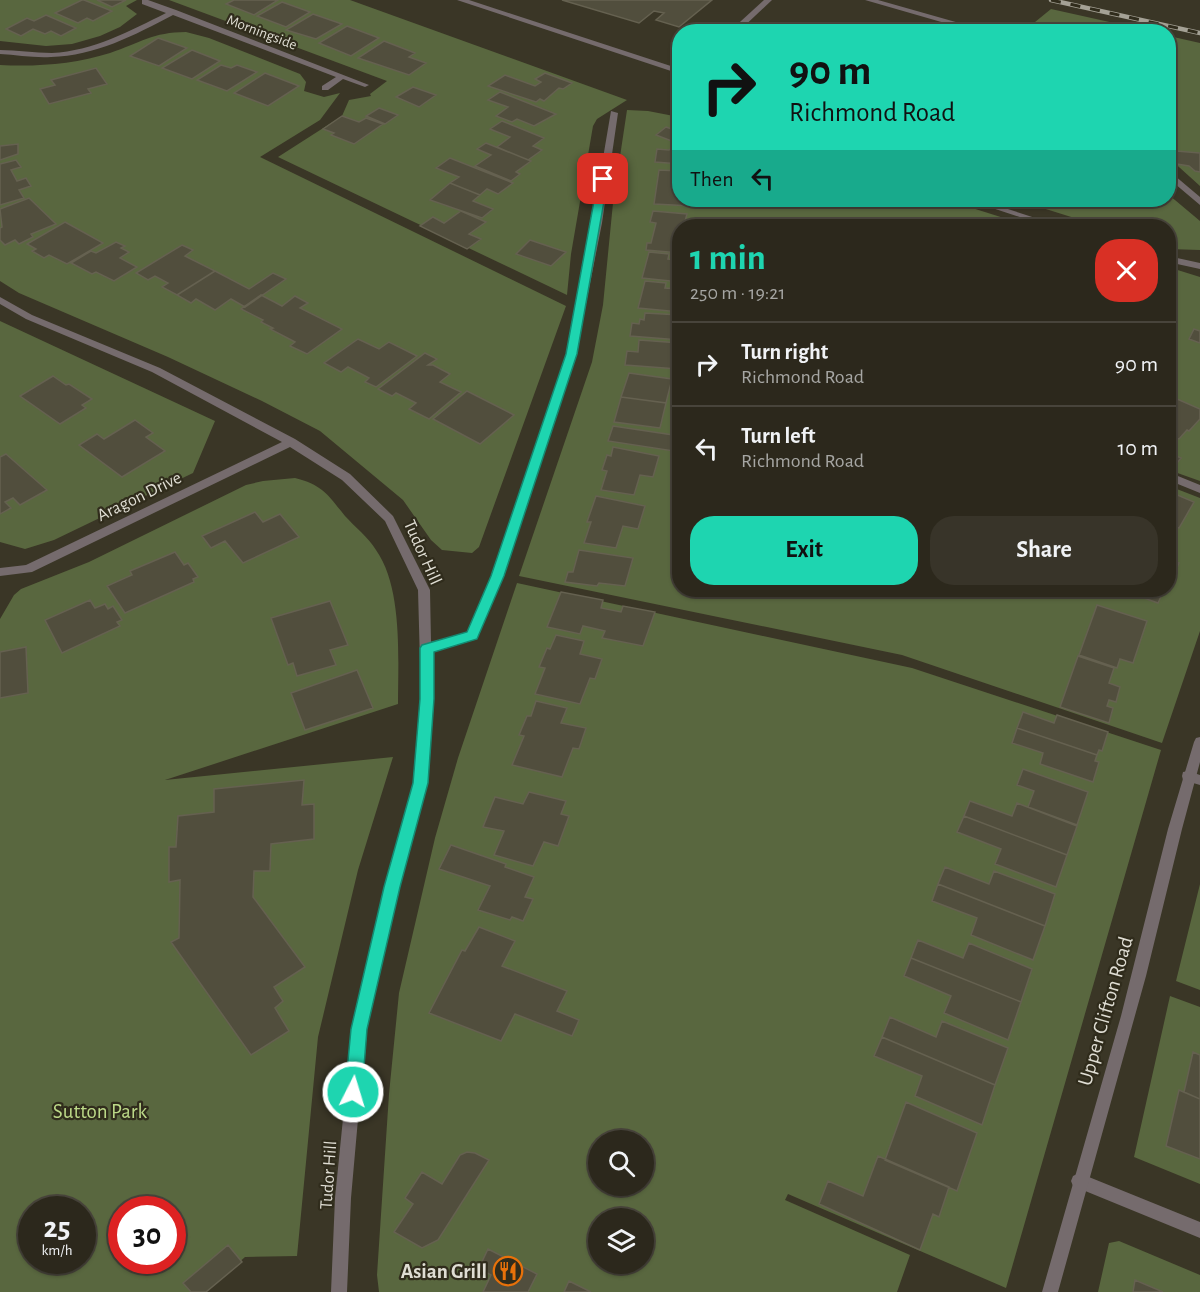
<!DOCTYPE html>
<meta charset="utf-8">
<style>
:root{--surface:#2c281c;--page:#383429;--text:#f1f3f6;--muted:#a6a6a3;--line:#48443b;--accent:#1ed5b0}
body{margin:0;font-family:"Alegreya Sans",sans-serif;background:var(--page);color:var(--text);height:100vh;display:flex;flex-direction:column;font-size:22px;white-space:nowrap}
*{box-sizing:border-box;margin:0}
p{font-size:20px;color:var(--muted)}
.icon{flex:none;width:33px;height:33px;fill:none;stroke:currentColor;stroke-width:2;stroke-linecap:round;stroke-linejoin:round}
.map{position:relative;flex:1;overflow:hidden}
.drawer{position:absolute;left:672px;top:219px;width:504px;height:378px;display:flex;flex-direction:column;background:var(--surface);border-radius:24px;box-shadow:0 2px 4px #0004,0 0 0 2px var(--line)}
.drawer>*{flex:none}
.guide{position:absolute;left:672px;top:24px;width:504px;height:183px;border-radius:24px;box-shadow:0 2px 4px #0004,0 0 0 2px var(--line);background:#1ed5b0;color:#111;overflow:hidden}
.fabs{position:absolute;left:588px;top:1130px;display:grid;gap:12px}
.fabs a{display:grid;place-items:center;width:66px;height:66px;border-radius:50%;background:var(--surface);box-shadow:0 2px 4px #0004,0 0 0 2px var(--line);font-size:30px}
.speed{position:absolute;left:18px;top:1196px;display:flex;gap:12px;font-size:30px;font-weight:700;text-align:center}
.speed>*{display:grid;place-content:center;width:78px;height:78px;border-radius:50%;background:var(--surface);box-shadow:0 2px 4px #0004,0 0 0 2px var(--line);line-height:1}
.speed small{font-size:15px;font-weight:400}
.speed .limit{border:9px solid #d22;background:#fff;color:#111}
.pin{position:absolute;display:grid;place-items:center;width:51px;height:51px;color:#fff;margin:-26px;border-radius:12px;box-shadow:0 3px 9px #0006}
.me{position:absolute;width:66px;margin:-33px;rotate:5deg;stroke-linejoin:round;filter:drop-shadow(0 0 4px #0008)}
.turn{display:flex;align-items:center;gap:21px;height:126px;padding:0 18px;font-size:27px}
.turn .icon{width:78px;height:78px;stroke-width:2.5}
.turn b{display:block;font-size:42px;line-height:51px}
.then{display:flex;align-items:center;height:57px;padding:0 18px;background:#0003;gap:12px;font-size:22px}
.round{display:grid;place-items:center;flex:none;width:63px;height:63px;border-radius:24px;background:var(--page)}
.summary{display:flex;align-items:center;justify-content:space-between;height:102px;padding:0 18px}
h1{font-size:36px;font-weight:700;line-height:45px;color:var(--accent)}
.primary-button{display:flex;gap:12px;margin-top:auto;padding:12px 18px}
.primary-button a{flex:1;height:69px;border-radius:24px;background:var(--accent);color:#111;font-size:24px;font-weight:700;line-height:69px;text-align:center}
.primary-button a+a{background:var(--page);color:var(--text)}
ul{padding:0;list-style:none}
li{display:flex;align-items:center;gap:18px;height:84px;padding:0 18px;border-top:2px solid var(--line)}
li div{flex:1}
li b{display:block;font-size:22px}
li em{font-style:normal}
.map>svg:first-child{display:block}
</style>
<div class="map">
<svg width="1200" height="1292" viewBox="0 0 1200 1292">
<rect width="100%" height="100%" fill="#3a3626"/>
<path fill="#59673f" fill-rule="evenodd" d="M0,0H137L126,6L137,14L120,27L100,36L72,44L46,46L0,41Z
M169,0H350L627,100L597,119L593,126L571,254L567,295L278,157L342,116L349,100L371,96L370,94L387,81Z
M1051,9L1150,31H1024Z
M186,32L209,38L300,74L306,82L304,91L324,97L340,93L320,120L260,157L566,306L479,547L472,553L442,550L431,540L403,500L320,431L262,401L168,357L19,293L0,281V65C37,67 75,64 110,53C140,43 153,32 186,32Z
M1169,36L1200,43V186L1169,158Z
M627,110L648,111L679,117L680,200H947L1029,226H680V590H1168L1169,486L1200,498V631L1162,743L902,655L519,576L592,362L603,305L613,203Z
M1169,195L1200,221V250L1169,249L1168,226H1100L1017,200H1168Z
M1168,267L1200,277V481L1169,470Z
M0,321L215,421L193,473L54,540L25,549L0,542Z
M295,478C323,485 328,495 345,516C355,527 368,537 376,550C403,588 398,659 398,704L165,780L393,757L358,870L318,1037L297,1256L245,1257L206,1292H0V619L14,595L21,589L89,562L246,485L263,481ZM32,1209H82V1260H32ZM122,1209H172V1260H122Z
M517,583L912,668L1161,750L1006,1288L788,1194L785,1200L910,1255L897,1292H379L377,1275L389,1094L399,993L435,838L458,758ZM598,1140H644V1185H598ZM598,1218H644V1263H598Z
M1200,884V990L1176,981Z
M1170,996L1200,1007V1184L1134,1157Z
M1119,1241L1200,1275V1292H1163L1136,1280L1133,1292H1098L1109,1243Z"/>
<path fill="#514e3d" stroke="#656150" stroke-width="1.5" d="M82,0H84L112,11L93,21L87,18L78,23L55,13Z
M97,0H126L112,7Z
M234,0H278L254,15L226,4Z
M562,0H712L679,27L656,20L664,13L654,11L639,23Z
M282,2L310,12L286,27L257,16Z
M313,14L342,24L316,39L286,30Z
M46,15L76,28L61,36L51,31L45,34L33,29L21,36L6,29L27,18L34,21Z
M347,26L379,38L351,56L319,43Z
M158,38L187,48L159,66L130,56Z
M384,41L415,53L409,57L426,63L409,75L358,58Z
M192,50L220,61L192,79L162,68Z
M221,65L231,68L237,65L257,72L227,91L197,80Z
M96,68L107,84L88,89L91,93L49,104L40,89L55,85L51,80Z
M265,73L299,86L268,106L234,93Z
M545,73L572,83L563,89L559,88L544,101L540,99L536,102L488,86L505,75L535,86L541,82L535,79Z
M413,87L436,95L419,107L396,97Z
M500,92L556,114L534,126L517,119L512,122L496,116L508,107L488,100Z
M379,108L398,115L385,124L366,116Z
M342,116L359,122L366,118L383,124L354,144L331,135L334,133L323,129Z
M502,121L544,138L533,146L542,150L528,160L497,147L510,137L490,129Z
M666,127L680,132V164L655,162L657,149L669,150L677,143L656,135Z
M486,143L531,161L516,172L520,174L511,181L475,166L491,155L477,149Z
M18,144V154L0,160V146Z
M1176,151L1200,153V172L1195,171L1189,166L1177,164Z
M450,158L513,183L498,194L487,189L480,195L450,183L459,177L436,168Z
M16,160L21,167L11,170L17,181L26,178L31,186L19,190L24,198L0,205V164Z
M659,170L680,171V200H693L692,206L654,204Z
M450,183L480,195L473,201L493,209L482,218L430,200Z
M29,198L56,224L31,234L33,237L19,244L15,240L5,245L0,240V228L2,227L0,209Z
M461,211L486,222L469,234L481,239L467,249L420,226L433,217L444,223Z
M653,211L687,214L684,225H679L676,239L680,240V253L646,250L647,243H651L656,223L650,222Z
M65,222L103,243L67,264L49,255L44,258L32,251L36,249L27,244Z
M530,240L566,252L551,266L516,254Z
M116,242L125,246L121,248L129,252L120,258L137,267L114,281L96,272L92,274L71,263L91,251L96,253Z
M182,245L193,250L185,256L215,271L177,295L162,287L168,283L155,276L148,280L136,273Z
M649,252L669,254L668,259L680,260V282L642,278Z
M215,271L249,289L273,273L286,279L245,307L231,299L215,310L196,299L191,303L177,295Z
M645,281L666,283L665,288L680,289V312L638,308Z
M261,295L282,306L295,296L308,303L300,308L342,329L307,354L290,346L295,342L270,329L273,328L261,322L263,320L241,309Z
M645,313L680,315V340L630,336L632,323L639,324L640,319L644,320Z
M1194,329L1200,331V343L1189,339Z
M358,339L379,349L389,342L417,356L376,387L365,382L369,378L348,367L341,372L324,363Z
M639,340L680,343L678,369L625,365L627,351L638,352Z
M425,353L437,359L428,365H433L450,374L440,382L461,392L429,419L409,409L416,403L396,393L392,396L378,389Z
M629,373L672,379L666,403L621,397Z
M53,376L66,385L69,384L92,399L82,405L86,408L60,424L20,396Z
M467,391L514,415L480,444L433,419Z
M1168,395L1200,409V419L1189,431L1187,430L1179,439L1176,438L1168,446Z
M621,397L666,403L660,428L614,422Z
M135,420L153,433L146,437L165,451L122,477L79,445L97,434L104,439Z
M613,426L680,436V452L608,441Z
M613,447L659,456L653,477L640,475L634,495L601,490L607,471L602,470L607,455L611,456Z
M1168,452L1181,458L1173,468L1168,466Z
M6,454L47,490L20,505L13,498L5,502L11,508L0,514V457Z
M1168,491L1194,502L1179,528L1168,524Z
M596,496L645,506L638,529L623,526L616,548L584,543L591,522H587Z
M255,512L263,522L280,514L299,537L243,563L225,541L211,548L202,536Z
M579,550L633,558L625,586L599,583L597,586L565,582L568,572H573Z
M175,552L184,565L188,563L198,577L193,579L194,582L125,613L107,586L132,575L130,571Z
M1168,560L1179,563L1169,586L1168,585Z
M1128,590H1164L1158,603L1127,592Z
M561,592L603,600L601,608L621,612L623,606L655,612L643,646L602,638L605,631L583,626L580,634L547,627Z
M90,600L95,608L105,604L108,609L113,606L122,620L117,622L120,626L62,653L45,620Z
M330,601L348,645L330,650L336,665L297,676L293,663L288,665L271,618Z
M1097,605L1147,621L1133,663L1120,659L1117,668L1079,655Z
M556,635L584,641L580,654L602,659L595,679L590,678L580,704L535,694L545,668L539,667L547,648L550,649Z
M26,647L28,693L0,698V652Z
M1078,656L1114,668L1109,683L1120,687L1116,702L1109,700L1107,706L1113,708L1109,723L1060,707Z
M357,670L373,708L305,730L291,693Z
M536,701L567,708L561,723L586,728L579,749L573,748L562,777L512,765L524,736L519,735L527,716H531Z
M1023,712L1054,723L1057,715L1108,732L1102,751L1099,750L1097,755L1017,728Z
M1017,728L1097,755L1095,761L1099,762L1093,782L1040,764L1043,753L1012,743Z
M1023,769L1088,792L1077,825L1028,807L1034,791L1017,785Z
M304,780L302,805L314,804V839L271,844L270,871H254L253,897L305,967L274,987L283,1001L275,1008L289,1031L251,1055L171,942L179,938L180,880L169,882V847H176L178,816L214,812V789Z
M529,792L566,801L561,814L569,816L558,846L544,842L533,866L494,855L504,831L483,827L495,797L523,804Z
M970,801L1012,816L1017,803L1077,826L1067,855L964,816Z
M964,816L1067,855L1056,887L995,864L1001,849L957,832Z
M451,845L506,864L505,867L534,877L525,897L533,899L523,921L512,917L510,920L478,910L490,886L439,869Z
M945,867L989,884L994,871L1055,894L1045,926L938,884Z
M938,884L1045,926L1033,960L971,935L977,918L932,901Z
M479,927L515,941L502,966L567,991L557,1011L579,1020L572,1036L515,1014L501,1041L429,1013L462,950L465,951Z
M918,940L963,958L969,943L1032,969L1021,1002L911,958Z
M911,958L1021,1002L1008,1040L944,1013L951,996L904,976Z
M890,1017L936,1037L942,1021L1008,1048L995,1085L882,1037Z
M882,1037L995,1085L982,1125L915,1096L922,1076L874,1056Z
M1193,1052L1200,1055V1099L1184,1092Z
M1179,1090L1200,1099V1159L1166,1146Z
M906,1102L977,1133L957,1191L885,1160Z
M467,1152L475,1153L489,1160L438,1240L422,1248L394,1232L413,1204L405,1198L422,1172L442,1184L460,1155Z
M878,1156L949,1187L939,1217L933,1214L920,1250L819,1204L828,1181L863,1196Z
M228,1245L242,1262L206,1292H191L183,1283Z
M488,1249L537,1274L528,1292H483L491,1275L479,1268Z
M1135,1280L1163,1292H1133Z
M569,1281L591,1292H564Z"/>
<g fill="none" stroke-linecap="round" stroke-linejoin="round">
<path fill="#756b6d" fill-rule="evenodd" d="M457,0H469L680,69V74Z
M764,0H772L738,32H729Z
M865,0H878L991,32H976Z
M675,35H680V40L675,39Z
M1168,170L1200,197V205L1168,178Z"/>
<path fill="#756b6d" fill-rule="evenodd" d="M142,0H148L176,10L369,85L365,87L343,79L328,90H322V86L336,77L173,15C135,35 95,56 51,57C34,58 17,55 0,54V50C17,50 34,53 52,53C93,51 130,31 166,13L142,4Z
M611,111L618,113L602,223L576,354L504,576L476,639L432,651L433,699L426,783L399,887L366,1029L351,1198L347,1292H331L335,1198L352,1029L385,887L414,783L421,699L418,590L385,521L342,480L290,447L32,572L0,576V568L26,565L282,442L152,372L26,319L0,304V297L32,315L160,368L295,439L350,474L393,516L430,590L431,642L467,633L492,576L566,354L592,223Z
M968,200H980L1060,226H1047Z
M1168,256L1200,263V269L1168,262Z
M1168,472L1200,485V493L1168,480Z
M1188,771L1200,775V785L1183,780L1182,776L1183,772Z
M1079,1173L1200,1222V1238L1073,1186L1071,1181L1073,1176Z"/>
<path fill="#756b6d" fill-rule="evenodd" d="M1200,737V762L1182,829L1146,976L1058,1292H1042L1121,1016L1168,829L1194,742L1196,738Z"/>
<g stroke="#a4a195" stroke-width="4.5">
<path id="rail" d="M1051,0L1200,33"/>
</g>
<use href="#rail" stroke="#302c1c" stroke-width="3" stroke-dasharray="10" stroke-linecap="butt"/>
</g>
<path fill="#1ed5b0" stroke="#148a72" stroke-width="1.5" d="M603,176L608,179L577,354L504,576L477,639L434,652V699L428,783L400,887L367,1029L362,1092L359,1098L353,1100L347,1098L345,1092L351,1029L384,887L413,783L420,699V648L422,645L467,632L491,576L566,354L598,179Z"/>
<defs>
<g id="restaurant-ring" transform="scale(1.5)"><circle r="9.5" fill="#302c1c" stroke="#e8710a" stroke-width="1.5"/><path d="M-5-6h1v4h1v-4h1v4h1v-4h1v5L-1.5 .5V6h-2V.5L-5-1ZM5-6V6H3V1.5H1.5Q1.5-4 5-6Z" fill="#e8710a"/></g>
</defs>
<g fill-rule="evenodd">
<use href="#restaurant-ring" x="508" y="1271"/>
</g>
<g text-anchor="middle" stroke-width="4.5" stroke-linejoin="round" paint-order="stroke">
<g font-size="15" fill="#dfddd3" stroke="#302c1c">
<text transform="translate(262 32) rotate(21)" y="5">Morningside</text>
</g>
<g font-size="18" fill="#dfddd3" stroke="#302c1c">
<text transform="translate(139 496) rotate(-26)" y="6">Aragon Drive</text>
<text transform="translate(423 552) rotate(66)" y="6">Tudor Hill</text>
<text transform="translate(328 1175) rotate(-86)" y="6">Tudor Hill</text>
</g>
<g font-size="21" fill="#dfddd3" stroke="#302c1c">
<text transform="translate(1105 1011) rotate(-74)" y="7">Upper Clifton Road</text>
</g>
<g font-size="21" fill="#bcd988" stroke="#302c1c">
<text x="100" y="1118">Sutton Park</text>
</g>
<g font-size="21" font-weight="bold" fill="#dfddd3" stroke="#302c1c" text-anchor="end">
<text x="487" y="1278">Asian Grill</text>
</g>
</g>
</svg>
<div class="fabs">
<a><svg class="icon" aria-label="search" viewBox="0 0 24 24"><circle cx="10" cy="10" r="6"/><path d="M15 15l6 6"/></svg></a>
<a><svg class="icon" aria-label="layers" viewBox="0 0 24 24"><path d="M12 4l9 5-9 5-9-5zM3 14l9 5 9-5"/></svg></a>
</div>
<div class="speed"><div>25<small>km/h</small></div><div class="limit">30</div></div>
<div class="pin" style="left:603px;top:179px;background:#d93025"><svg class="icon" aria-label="arrive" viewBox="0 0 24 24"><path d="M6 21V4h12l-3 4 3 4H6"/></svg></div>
<svg class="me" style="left:353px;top:1092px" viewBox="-20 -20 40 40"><circle r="17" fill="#1ed5b0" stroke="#fff" stroke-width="3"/><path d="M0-11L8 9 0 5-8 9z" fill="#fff"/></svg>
<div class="guide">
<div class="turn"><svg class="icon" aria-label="right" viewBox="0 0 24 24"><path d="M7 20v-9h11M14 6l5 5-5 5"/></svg><div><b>90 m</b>Richmond Road</div></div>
<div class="then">Then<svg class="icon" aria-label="left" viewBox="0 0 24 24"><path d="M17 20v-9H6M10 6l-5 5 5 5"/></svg></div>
</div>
<section class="drawer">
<div class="summary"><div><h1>1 min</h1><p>250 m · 19:21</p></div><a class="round" style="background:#d93025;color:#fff"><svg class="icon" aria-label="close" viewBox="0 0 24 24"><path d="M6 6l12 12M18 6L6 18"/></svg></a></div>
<ul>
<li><svg class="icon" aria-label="right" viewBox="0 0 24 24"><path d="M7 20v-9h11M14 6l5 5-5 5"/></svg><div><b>Turn right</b><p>Richmond Road</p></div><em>90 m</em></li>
<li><svg class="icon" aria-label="left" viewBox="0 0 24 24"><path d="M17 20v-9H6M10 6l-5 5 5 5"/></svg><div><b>Turn left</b><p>Richmond Road</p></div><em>10 m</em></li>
</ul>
<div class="primary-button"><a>Exit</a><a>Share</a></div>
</section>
</div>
